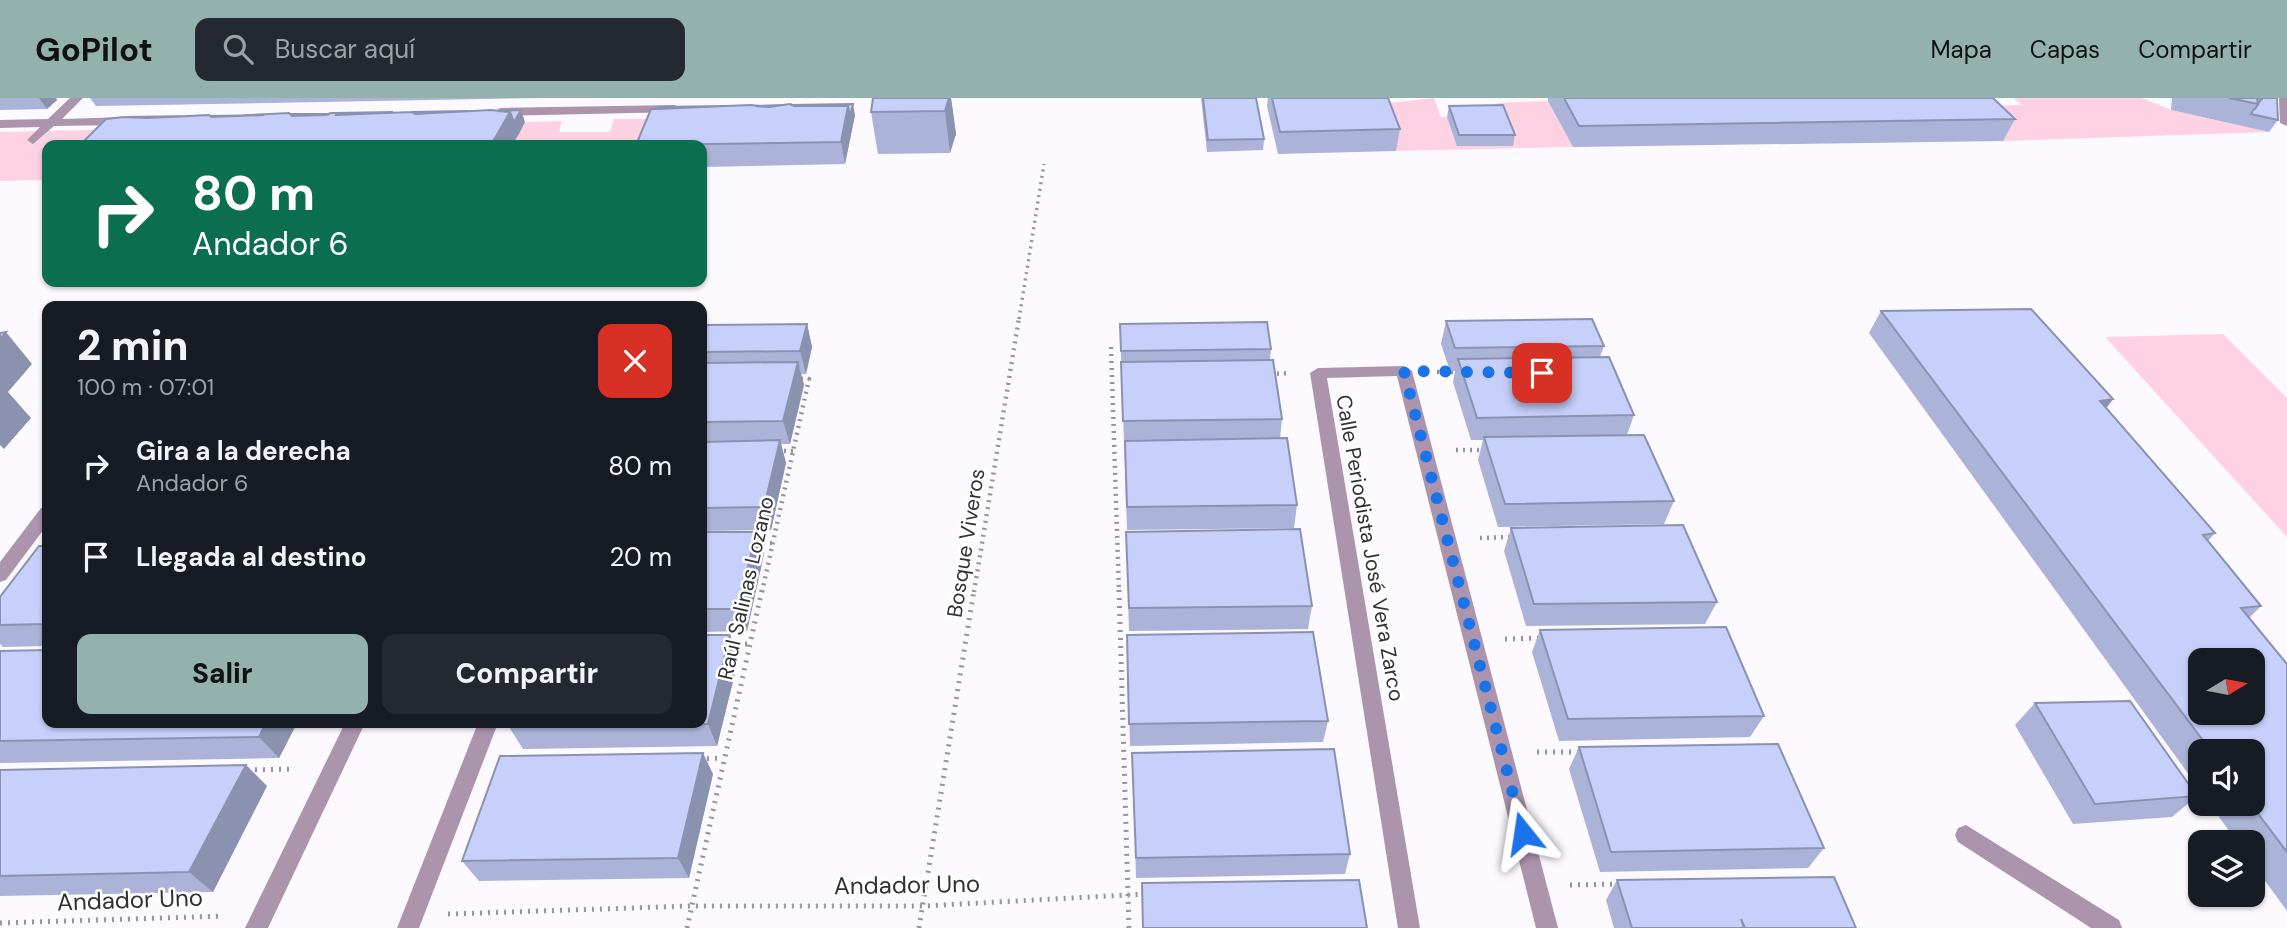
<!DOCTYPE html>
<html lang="es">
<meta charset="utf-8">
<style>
:root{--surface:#171b24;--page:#242831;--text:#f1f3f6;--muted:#9ea1a6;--accent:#93b2ad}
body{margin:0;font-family:"DM Sans",sans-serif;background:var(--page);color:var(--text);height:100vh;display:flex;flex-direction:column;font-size:26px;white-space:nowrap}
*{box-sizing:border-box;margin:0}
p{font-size:23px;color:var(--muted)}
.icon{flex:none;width:38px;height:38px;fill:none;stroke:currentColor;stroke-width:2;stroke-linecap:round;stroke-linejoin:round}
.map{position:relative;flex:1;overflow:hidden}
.drawer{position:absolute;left:42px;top:203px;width:665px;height:427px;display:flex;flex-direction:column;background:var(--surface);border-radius:14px;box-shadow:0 2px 5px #0004}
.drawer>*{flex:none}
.banner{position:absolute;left:42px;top:42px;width:665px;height:147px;border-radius:14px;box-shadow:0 2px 5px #0004;background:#0b6e4f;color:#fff;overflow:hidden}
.needle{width:46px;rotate:80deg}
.fabs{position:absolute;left:2188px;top:550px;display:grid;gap:14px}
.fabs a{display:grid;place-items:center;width:77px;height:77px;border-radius:14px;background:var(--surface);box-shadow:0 2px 5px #0004;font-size:35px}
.pin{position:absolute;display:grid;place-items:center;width:60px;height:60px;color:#fff;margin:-30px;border-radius:14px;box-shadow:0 4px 10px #0006}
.me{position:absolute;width:77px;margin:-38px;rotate:345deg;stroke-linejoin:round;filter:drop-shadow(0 0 5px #0008)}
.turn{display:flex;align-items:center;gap:24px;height:147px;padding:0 35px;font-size:32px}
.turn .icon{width:91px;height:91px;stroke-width:2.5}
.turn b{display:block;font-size:49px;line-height:60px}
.round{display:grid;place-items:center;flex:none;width:74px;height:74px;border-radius:14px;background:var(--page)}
.summary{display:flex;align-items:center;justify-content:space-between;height:119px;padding:0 35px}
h1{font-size:42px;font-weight:800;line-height:52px}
.action{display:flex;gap:14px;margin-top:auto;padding:14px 35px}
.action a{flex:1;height:80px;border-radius:14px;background:var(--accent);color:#111;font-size:28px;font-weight:800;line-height:80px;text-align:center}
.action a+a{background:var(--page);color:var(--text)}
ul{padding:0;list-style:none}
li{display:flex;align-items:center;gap:21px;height:91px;padding:0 35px}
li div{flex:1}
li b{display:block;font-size:26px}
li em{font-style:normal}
header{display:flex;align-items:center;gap:42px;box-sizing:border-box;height:98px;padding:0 35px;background:var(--accent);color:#111}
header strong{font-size:33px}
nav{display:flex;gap:38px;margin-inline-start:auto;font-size:24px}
.search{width:490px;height:63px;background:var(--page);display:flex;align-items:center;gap:18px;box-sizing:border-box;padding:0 24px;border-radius:14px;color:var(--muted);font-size:26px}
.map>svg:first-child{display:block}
</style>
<header>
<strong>GoPilot</strong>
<div class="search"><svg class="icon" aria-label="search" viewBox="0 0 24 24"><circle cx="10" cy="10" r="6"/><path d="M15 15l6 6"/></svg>Buscar aquí</div>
<nav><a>Mapa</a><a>Capas</a><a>Compartir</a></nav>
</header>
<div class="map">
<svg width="2287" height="830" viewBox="0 0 2287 830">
<rect width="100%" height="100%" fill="#fcfaff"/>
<path fill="#fed1e3" d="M1434,0L1441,19H1447L1500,18L1497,5L1548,3L1573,49L1396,53L1380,6Z
M2014,0H2142L2171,12L2269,34L2003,43L1976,8L2022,7Z
M614,21H663L652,47H512L525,24L562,23L559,34H610Z
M132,31L116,47H47V82L0,83V34Z
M2223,236L2287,300V439L2105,239Z"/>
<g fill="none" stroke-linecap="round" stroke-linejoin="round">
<path stroke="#959498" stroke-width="3.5" stroke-dasharray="2 4.5" stroke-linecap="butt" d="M1019,221L1044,66"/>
<path stroke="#959498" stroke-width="4.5" stroke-dasharray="2 5" stroke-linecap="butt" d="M1111,249L1119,494
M1437,274H1460
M1270,276L1289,275
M1456,352H1486
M777,353H794
M1480,440L1513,439
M756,446L772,445
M762,494L809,281H797
M974,494L1019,220"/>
<path stroke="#959498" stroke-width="5" stroke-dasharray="2 6" stroke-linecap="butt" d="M1119,492L1129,830
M1505,541L1542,540
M729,546H750
M1537,654H1581
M699,661L723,660
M247,672L295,671
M1570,787L1621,786
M448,816L691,808H923L1146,796
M0,825L223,818
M687,830L762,492
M919,830L974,492"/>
<path fill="#ad94ad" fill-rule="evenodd" d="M1966,727L2119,822L2122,830H2091L1958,744L1955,737L1958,730Z"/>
<path fill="#ad94ad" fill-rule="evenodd" d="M70,0H83L62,21L126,19L132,23L126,27L54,28L33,46L27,42L40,29L0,30V22L48,21Z
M2279,0H2287V28L2280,25Z
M675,7L681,11L679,14L500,18L494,14L500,10Z
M1404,268L1412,273L1558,830H1536L1397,278L1327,280L1420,830H1398L1310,275L1318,270Z
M47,409V427L6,482L0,484V464L41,410Z
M345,625H365L268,830H245Z
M478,625H498L419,830H397Z"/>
</g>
<path fill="#abb3d8" d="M0,0H56L57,2L47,11L0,12Z
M90,0H542L96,8Z
M873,0H951L956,36L950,55L878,56L871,14Z
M1201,0H1256L1264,41L1263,52L1207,54Z
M1268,0H1388L1400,31L1396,53L1278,56L1267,8Z
M1548,0H1993L2015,21L2003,43L1573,49L1548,3Z
M2172,0H2277L2278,22L2269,34L2171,12Z
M792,7L855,17L845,66L702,69V47H636Z
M1449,8L1515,37L1513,48H1457L1447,19Z
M1881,213L2113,301L2106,310L2215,435L2208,443L2261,508L2249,520L2287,566V813L2252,765V744H2237L2209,705H2252V653H2200V692L1869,235Z
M1446,223L1604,248L1600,259L1634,317L1627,337L1674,403L1664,426L1498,429L1478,362L1483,342H1471L1453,284L1455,273H1450L1441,246Z
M807,226L812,249L806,276H801L804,287L790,346H781L786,365L771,432L702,433V227Z
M1120,226L1271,251L1270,262L1282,321L1280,341L1297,407L1294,430L1127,432Z
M1511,430L1717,504L1705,526L1526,528L1504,453Z
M702,434L764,456L747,533L702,534Z
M1126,434L1312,508L1308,531L1129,533Z
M47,448V548L3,549L0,546V499Z
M1540,532L1764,618L1750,639L1559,643L1532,554Z
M730,537L739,559L717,648L523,651L509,629Z
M1127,537L1328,623L1323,644L1130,648Z
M0,553L47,625H297L279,660L0,665Z
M2035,605L2197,698L2172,719L2073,726L2015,627Z
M1579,649L1824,750L1808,770L1600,774L1569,671Z
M246,667L267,688L213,794L0,798V672Z
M713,676L689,780L479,783L462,763Z
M1133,676L1350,756L1345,776L1136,780Z
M1617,782L1856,830H1614L1606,802Z"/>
<path fill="#8b92b0" d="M39,0H56L57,2L47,11Z
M949,0H951L956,36L950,55L945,13Z
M853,6L855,17L845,66L841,44L848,8Z
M521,12L525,24L519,36L514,24Z
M510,14L519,36L512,47H491Z
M807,226L812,249L806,276L800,253Z
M6,234L32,266L8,294L31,320L4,351L0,347V241Z
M798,264L804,287L790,346L783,323Z
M2113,301L2096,324L2100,303Z
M780,342L786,365L771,432L764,409Z
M756,434L764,456L747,533L738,511Z
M730,537L739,559L717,648L708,626Z
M266,625H297L279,660L259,639Z
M703,655L713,676L689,780L678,760Z
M246,667L267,688L213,794L189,774Z"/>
<path fill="#c7d0fb" stroke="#8b92b0" stroke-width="2" fill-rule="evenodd" d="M873,0H949L945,13L871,14Z
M1203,0H1256L1264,41L1208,42Z
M1272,0H1388L1400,31L1280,34Z
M1564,0H1993L2015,21L1579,28Z
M2229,0H2262V1L2257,0L2258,6Z
M2262,0H2277L2278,22L2251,16L2254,11H2255Z
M790,6L794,8H848L841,44L636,47L651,11L751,7L769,9Z
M853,6L850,18L848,8H794L792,7Z
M783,7L769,9L755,8Z
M1503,7L1515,37H1459L1449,8Z
M725,8L659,11L660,9Z
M491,12L510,14L491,47H80L106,21L124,19L147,20L209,17L212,19L289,15L292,18L325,17L331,15H337L336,17L412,14L415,16Z
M521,12L514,24L510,14L498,13Z
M468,13L415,16L413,14Z
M393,14L338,17L337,15Z
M290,16H330L325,17L292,18Z
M264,17L212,19L210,18Z
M193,18L147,20L127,19Z
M2031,211L2113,301L2100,303L2215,435L2203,437L2261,508L2241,510L2287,566V754L2250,705H2252V653H2211L1881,213ZM2200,562H2252V614H2200Z
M1592,221L1604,248L1455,250L1446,223Z
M1267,224L1271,251L1121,253L1120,226Z
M807,226L800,253L702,254V227Z
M6,234L0,241V235Z
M1609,259L1634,317L1477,320L1458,261Z
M1273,262L1282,321L1123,323L1121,264Z
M798,264L783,323L702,324V265Z
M1644,337L1674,403L1505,406L1484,339Z
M1287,340L1297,407L1127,409L1125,343Z
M780,342L764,409L702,410V344Z
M1683,427L1717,504L1534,506L1511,430Z
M1300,431L1312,508L1129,510L1126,434Z
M702,434H756L738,511H702Z
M39,448H47V526L0,527V499Z
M1726,529L1764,618L1568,621L1540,532Z
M1313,534L1328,623L1129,626L1127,537Z
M702,537H730L708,626L509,629L510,625H702Z
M47,552V625H266L259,639L0,643V553Z
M2130,603L2197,698L2095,706L2035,605Z
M1778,646L1824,750L1611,754L1579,649Z
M1334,651L1350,756L1136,760L1132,655Z
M703,655L678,760L462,763L500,658Z
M246,667L189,774L0,778V672Z
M1834,779L1856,830H1745L1741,821L1744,830H1632L1617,782Z
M1359,782L1367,830H1143L1142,785Z"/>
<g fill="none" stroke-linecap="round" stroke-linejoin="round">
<path stroke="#1a73e8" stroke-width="12" stroke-dasharray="0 21.6" d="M1523,735L1404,273L1542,275"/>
</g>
<g text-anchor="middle" stroke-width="5" stroke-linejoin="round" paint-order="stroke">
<g font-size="21" fill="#313033" stroke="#fff">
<text transform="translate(966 445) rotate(-81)" y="7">Bosque Viveros</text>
<text transform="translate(1370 450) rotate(80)" y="7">Calle Periodista José Vera Zarco</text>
<text transform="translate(746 490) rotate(-77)" y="7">Raúl Salinas Lozano</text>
</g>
<g font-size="24" fill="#313033" stroke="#fff">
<text transform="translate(907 787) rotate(-1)" y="8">Andador Uno</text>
<text transform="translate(130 802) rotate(-2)" y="8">Andador Uno</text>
</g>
</g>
</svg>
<div class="fabs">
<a><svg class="needle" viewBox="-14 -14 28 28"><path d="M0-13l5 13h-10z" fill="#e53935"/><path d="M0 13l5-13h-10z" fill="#9ea1a6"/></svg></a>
<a><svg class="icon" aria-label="sound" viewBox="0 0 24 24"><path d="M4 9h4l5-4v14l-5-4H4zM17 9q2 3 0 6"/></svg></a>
<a><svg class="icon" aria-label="layers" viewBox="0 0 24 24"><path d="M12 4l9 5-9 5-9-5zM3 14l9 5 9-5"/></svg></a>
</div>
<div class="pin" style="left:1542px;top:275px;background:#d93025"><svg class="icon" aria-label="arrive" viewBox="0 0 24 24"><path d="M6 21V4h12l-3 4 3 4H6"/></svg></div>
<svg class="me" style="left:1523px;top:735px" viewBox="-20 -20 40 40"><path d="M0-17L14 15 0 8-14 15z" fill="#1a73e8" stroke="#fff" stroke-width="4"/></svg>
<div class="banner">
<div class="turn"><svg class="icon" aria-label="right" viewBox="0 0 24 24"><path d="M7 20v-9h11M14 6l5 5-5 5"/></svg><div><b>80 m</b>Andador 6</div></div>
</div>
<section class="drawer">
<div class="summary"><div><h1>2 min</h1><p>100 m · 07:01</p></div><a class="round" style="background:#d93025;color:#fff"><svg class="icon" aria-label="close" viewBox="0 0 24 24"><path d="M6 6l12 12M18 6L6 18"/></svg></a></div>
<ul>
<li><svg class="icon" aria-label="right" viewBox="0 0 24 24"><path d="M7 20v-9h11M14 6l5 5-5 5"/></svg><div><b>Gira a la derecha</b><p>Andador 6</p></div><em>80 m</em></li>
<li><svg class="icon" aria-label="arrive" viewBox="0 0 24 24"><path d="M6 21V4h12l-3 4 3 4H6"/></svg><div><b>Llegada al destino</b></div><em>20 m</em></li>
</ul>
<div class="action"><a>Salir</a><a>Compartir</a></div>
</section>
</div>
